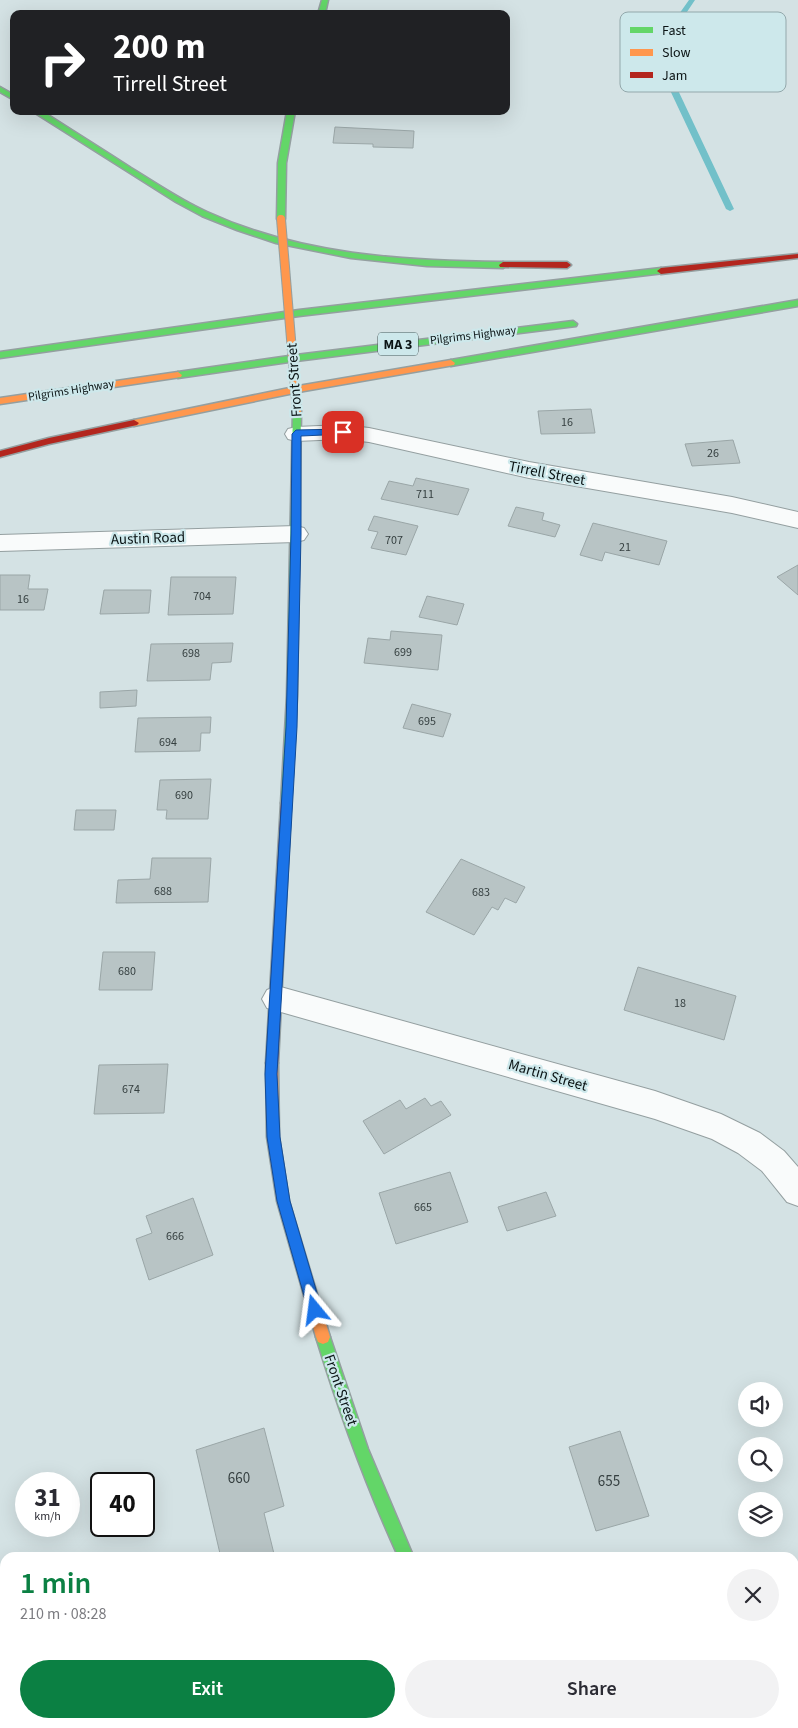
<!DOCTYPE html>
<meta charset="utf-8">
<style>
:root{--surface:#fff;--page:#f2f2f3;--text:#2b2b33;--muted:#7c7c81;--accent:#0b8043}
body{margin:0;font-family:"Source Sans 3",sans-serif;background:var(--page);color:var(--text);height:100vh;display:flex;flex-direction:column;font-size:19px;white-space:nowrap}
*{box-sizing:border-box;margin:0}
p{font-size:16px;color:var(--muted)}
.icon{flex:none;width:28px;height:28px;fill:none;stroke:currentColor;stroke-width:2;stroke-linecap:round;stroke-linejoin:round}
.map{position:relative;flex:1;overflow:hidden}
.panel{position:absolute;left:0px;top:1552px;width:799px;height:176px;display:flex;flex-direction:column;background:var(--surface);border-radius:15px 15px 0 0;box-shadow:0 5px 20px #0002}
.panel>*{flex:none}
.guide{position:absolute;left:10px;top:10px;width:500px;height:105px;border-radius:10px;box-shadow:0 5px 20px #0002;background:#202124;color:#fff;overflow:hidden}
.tools{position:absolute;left:738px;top:1382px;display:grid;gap:10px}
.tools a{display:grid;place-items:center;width:45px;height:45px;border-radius:50%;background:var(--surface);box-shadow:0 5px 20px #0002;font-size:25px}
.speed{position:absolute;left:15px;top:1472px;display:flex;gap:10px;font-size:25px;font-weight:700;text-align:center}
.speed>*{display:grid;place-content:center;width:65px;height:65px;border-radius:50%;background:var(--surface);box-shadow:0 5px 20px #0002;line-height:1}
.speed small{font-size:12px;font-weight:400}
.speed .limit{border:2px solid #111;border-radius:8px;background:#fff;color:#111}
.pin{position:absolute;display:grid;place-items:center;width:42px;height:42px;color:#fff;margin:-21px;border-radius:10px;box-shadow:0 2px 8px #0006}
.me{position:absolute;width:55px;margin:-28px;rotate:344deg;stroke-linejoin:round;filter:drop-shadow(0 0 4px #0008)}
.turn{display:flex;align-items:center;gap:18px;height:105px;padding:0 20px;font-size:22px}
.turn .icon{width:65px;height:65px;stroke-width:2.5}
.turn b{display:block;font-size:35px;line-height:42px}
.round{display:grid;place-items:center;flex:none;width:52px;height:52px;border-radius:26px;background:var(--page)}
.overview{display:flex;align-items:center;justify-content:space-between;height:85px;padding:0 20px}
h1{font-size:30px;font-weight:600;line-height:38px;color:var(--accent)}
.primary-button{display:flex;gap:10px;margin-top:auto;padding:10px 20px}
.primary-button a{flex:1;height:58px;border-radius:30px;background:var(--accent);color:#fff;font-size:20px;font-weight:600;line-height:58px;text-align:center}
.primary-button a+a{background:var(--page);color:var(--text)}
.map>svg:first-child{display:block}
</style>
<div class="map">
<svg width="798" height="1728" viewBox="0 0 798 1728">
<rect width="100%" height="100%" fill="#d4e2e4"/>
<path fill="#9fe5ed" d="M798,1681V1728H697L706,1724H794V1683Z"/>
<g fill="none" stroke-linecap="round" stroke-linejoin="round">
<path fill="#72c0c9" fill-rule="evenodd" d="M689,0H695L660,52L734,209L730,211L726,209L652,52Z"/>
</g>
<path fill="#b8c4c5" stroke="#9aa6a7" d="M335,127L414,131L413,148L373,147V144L333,143Z
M591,409L595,433L541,434L538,411Z
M733,440L740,463L692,466L685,444Z
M416,478L469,489L458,515L381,499L389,481L413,486Z
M516,507L544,513L542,520L560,525L555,537L508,526Z
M374,516L418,526L406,555L371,548L378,532L368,530Z
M593,523L667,541L659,565L605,552L602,561L580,555Z
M798,565V595L777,577Z
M0,575H30L28,589H48L44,610H0Z
M171,577H236L233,614L168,615Z
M104,590H151L149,613L100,614Z
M427,596L464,604L457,625L419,617Z
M391,631L442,635L438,670L364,663L368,638L390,640Z
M233,643L231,662L212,663L210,680L147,681L151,644Z
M137,690L136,706L100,708V692Z
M412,704L451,714L443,737L403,728Z
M211,717L210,733H201L200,751L135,752L138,718Z
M211,779L208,819H166L167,810H157L160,780Z
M76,810H116L114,830H74Z
M152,858H211L208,902L116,903L118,880L150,879Z
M461,859L525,887L516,903L505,898L498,910L492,907L474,935L426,912Z
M103,952H155L152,990H99Z
M638,967L736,996L724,1040L624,1010Z
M168,1064L164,1113L94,1114L99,1065Z
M425,1098L431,1106L441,1101L451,1115L384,1154L363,1121L400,1100L406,1109Z
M450,1172L468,1222L396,1244L379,1193Z
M546,1192L556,1216L507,1231L498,1207Z
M193,1198L213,1255L149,1280L136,1239L152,1233L146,1216Z
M264,1428L284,1506L264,1513L275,1558H221L196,1450Z
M620,1431L649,1516L596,1531L569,1447Z
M271,1724H345L339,1728H273Z"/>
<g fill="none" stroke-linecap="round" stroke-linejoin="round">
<g stroke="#949fa0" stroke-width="2">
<path id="street" d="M343,425L369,428L529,462L732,497L798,512V528L732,513L529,478L369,442L343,439L296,441L288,439L285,434L288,429L296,427Z
M296,526L304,528L308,534L304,540L296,542L0,551V535Z
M277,986L655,1091L721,1114L760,1133L784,1151L798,1167V1206L787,1202L762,1171L738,1153L712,1139L655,1119L267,1008L262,999L267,990Z"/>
</g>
<g stroke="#949fa0" stroke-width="3">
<path id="fast" d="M322,0H328L325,14H318Z
M0,87L14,95V100L0,92Z
M32,111H42C71,130 102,149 131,168C156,183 180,200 207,212C300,255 402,261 503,262L507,265L503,268L427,266L351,258L276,243L237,230L202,216L176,202Z
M287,111H295L286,163L285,219L281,221L277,219L278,163Z
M661,268L665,271L664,273L299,316L0,358V352L299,310Z
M798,300V306L451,366L447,363L451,360Z
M573,321L577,324L576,326L296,361L178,378L174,375L178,372L296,355Z
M297,408L301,411L297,696L291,803L290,806H282L281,803L287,696L293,411Z
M323,1330L328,1332L330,1337L368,1449L414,1558H399C366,1486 339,1412 316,1337L318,1332Z
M0,1576L5,1578V1604L0,1602Z
M41,1724H57L58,1728H42Z"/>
</g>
<g stroke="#949fa0" stroke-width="3">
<path id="slow" d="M451,360L455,363L454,365L304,391L134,426L129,423L134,420L304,385Z
M178,372L182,375L181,377L0,404V398Z
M272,1057L276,1059L278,1063L279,1137L289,1201L330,1337L328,1342L323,1344L318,1342L316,1337L277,1201L267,1137L266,1063L268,1059Z
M489,1724H505L507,1728H491Z"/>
</g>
<g stroke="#949fa0" stroke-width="3">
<path id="jam" d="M798,254V258L661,274L657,271L661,268Z
M503,262H567L571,265L567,268L500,267L499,265Z
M134,420L139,423L137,425L49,444L0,457V451L49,438Z
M286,799L290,800L291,803L278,1063L276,1067L272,1069L268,1067L266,1063L281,803L282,800Z"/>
</g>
<use href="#street" fill="#f9fbfb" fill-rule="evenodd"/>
<use href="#fast" fill="#63d668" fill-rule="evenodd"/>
<use href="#slow" fill="#ff974d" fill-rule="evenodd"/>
<use href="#jam" fill="#b3261e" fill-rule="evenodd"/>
<g stroke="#949fa0" stroke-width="10" stroke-linecap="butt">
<path id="slow-bridge" d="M281,219L297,411"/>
</g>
<use href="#slow-bridge" stroke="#ff974d" stroke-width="8"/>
</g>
<path fill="#1a73e8" stroke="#114b97" d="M343,429L347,432L346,434L301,436V534L297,727L277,1074L280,1137L290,1201L322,1310L320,1315L315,1317L310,1315L308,1310L277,1201L267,1137L265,1074L286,727L291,534L292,434L296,430Z"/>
<g text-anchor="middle" stroke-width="4.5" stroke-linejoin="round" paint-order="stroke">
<g font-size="12" fill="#0b1415" stroke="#cde8eb">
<text transform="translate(473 335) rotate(-7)" y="4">Pilgrims Highway</text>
<text transform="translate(71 390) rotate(-9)" y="4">Pilgrims Highway</text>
</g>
<g font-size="12" fill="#364041">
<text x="567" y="426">16</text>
<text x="713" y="457">26</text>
<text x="425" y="498">711</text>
<text x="394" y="544">707</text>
<text x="625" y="551">21</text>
<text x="202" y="600">704</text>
<text x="23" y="603">16</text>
<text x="403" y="656">699</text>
<text x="191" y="657">698</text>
<text x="427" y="725">695</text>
<text x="168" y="746">694</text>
<text x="184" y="799">690</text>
<text x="163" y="895">688</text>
<text x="481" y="896">683</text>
<text x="127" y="975">680</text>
<text x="680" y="1007">18</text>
<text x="131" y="1093">674</text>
<text x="423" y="1211">665</text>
<text x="175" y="1240">666</text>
</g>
<rect fill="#cde8eb" stroke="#455455" stroke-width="1" x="378" y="332.5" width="40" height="23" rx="4"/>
<g font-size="14" font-weight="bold" fill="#0b1415">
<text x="398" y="349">MA 3</text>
</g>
<g font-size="15" fill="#0b1415" stroke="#cde8eb">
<text transform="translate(294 380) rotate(-94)" y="5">Front Street</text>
<text transform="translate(547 473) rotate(11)" y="5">Tirrell Street</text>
<text transform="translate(148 538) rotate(-2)" y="5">Austin Road</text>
<text transform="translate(548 1075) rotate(16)" y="5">Martin Street</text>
<text transform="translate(341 1390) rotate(71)" y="5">Front Street</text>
</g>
<g font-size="15" fill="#364041">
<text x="239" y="1483">660</text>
<text x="609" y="1486">655</text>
</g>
</g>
<rect x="620" y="12" width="166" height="80" rx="8" fill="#cde8eb" stroke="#93a8ab" stroke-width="1"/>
<rect x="630" y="27" width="23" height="6" fill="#63d668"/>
<rect x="630" y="49" width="23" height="7" fill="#ff974d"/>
<rect x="630" y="72" width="23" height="6" fill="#b3261e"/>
<g font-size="14" fill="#0b1415">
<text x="662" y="35">Fast</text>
<text x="662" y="57">Slow</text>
<text x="662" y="80">Jam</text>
</g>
</svg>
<div class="tools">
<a><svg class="icon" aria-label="sound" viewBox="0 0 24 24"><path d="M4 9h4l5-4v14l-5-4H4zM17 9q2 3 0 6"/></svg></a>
<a><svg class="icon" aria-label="search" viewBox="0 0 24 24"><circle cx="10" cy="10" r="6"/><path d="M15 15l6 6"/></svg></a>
<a><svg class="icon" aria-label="layers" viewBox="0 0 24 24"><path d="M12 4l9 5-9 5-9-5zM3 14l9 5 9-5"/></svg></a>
</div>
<div class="speed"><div>31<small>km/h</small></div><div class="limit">40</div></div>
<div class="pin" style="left:343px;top:432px;background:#d93025"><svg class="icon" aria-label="arrive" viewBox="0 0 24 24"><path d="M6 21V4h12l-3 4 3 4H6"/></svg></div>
<svg class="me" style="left:315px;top:1310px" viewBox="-20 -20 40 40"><path d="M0-17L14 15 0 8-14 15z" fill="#1a73e8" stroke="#fff" stroke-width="4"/></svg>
<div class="guide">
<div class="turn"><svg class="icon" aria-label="right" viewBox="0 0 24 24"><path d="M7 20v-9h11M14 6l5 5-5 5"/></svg><div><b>200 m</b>Tirrell Street</div></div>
</div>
<section class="panel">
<div class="overview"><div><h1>1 min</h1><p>210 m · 08:28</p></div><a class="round"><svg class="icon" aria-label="close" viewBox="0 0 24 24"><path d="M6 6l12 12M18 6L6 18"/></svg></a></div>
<div class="primary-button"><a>Exit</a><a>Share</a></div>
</section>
</div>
